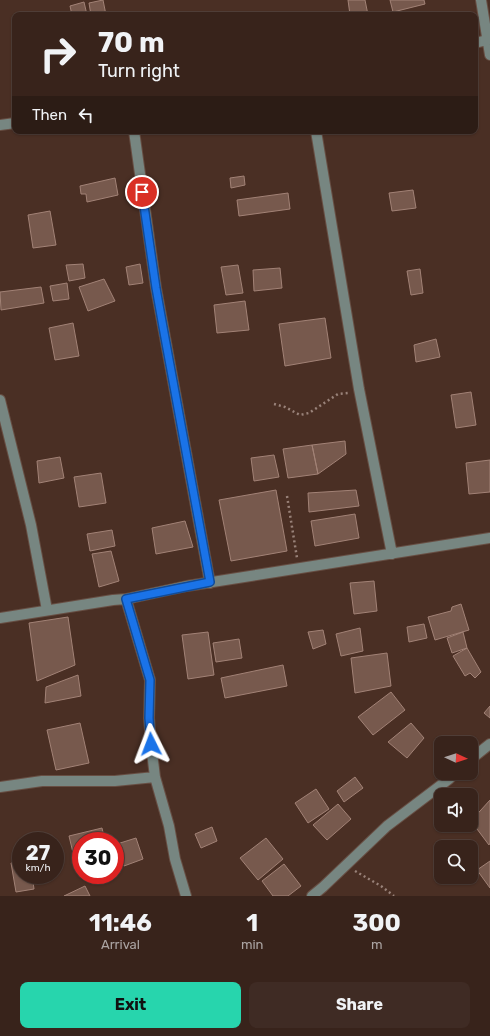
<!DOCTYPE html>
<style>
:root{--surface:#38231b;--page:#3f2b24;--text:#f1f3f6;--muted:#aba4a3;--line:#52403a;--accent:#27d5ad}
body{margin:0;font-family:Rubik,sans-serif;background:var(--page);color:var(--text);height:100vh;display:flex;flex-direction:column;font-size:15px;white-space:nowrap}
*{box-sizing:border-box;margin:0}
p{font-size:13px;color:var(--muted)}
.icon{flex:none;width:22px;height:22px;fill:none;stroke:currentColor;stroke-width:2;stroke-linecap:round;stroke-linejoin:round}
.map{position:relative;height:896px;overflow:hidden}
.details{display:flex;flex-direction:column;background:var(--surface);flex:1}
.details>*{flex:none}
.hud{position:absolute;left:12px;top:12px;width:466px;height:122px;border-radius:8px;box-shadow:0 1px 3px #0004,0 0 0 1px var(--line);background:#38231b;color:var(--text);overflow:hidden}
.needle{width:26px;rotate:93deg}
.fabs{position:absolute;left:434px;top:736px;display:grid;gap:8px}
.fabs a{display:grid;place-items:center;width:44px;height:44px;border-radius:8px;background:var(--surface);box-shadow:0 1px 3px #0004,0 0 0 1px var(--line);font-size:20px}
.speed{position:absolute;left:12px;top:832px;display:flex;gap:8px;font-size:20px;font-weight:700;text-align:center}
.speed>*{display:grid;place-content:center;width:52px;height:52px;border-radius:50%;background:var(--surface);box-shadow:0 1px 3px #0004,0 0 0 1px var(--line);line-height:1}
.speed small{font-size:10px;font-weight:400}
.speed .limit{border:6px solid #d22;background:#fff;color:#111}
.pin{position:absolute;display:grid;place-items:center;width:34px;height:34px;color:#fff;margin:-17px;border:2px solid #fff;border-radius:50%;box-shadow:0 1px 4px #0007}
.me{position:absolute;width:44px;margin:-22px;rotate:357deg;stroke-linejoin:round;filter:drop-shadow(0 0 3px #0008)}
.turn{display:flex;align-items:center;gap:14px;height:84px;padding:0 20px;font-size:18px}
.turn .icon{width:52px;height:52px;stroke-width:2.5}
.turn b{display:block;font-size:28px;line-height:34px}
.then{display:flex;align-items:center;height:38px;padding:0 20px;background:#0003;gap:8px;font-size:15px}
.eta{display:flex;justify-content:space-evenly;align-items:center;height:68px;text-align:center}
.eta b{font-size:24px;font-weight:700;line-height:28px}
.cta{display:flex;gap:8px;margin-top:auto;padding:8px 20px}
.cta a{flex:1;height:46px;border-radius:8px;background:var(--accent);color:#111;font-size:16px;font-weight:700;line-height:46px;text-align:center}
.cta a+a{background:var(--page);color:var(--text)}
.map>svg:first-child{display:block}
</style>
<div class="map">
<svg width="490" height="896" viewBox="0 0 490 896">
<rect width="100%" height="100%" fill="#4a2f24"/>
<path fill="#77594d" stroke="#a28276" d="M103,0L106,15H91L89,3Z
M348,0H365L368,15H350Z
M390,0H424L425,4L393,12Z
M84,2L87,15H72L70,6Z
M61,12L62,15H44Z
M244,176L245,185L231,188L230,178Z
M115,178L118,195L87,202L86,194H81L80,186Z
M413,190L416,208L392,211L389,193Z
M288,193L290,209L239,216L237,200Z
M50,211L56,245L33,248L28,215Z
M83,264L85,278L69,281L66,265Z
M140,264L143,283L129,285L126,267Z
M238,265L243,293L226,295L221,267Z
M280,268L282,288L254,291L253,270Z
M420,269L423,293L411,295L407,271Z
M104,279L115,301L88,311L79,287Z
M67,283L69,299L53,301L50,286Z
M41,287L44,303L1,310L0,292Z
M245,301L249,330L217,333L214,305Z
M325,318L331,358L285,366L279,324Z
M73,323L79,356L55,360L49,328Z
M436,339L440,357L416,362L414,345Z
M471,392L476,425L456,428L451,395Z
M345,441L346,454L318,474L312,445Z
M312,445L318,474L288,478L283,449Z
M274,455L279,477L254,481L251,458Z
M60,457L64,478L39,483L37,461Z
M490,460V492L469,494L466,463Z
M101,473L106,503L79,507L74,477Z
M276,490L287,551L231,561L219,500Z
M356,490L359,506L309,512L308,493Z
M355,514L359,538L315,546L311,521Z
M185,521L193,547L156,554L152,528Z
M112,530L115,546L90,551L87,534Z
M111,551L119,581L99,587L92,554Z
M374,581L377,611L354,614L350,583Z
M461,604L469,630L435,640L428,617L451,611L452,607Z
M68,617L75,665L37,681L29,623Z
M424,624L427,638L409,642L407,627Z
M360,628L363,651L341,656L336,634Z
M323,630L326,644L313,649L308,632Z
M208,632L214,675L188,679L182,635Z
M463,632L467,648L452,653L447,638Z
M239,639L242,658L216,662L213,643Z
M467,648L481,672L475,678L470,673L465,676L453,656Z
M387,653L391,686L355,693L351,658Z
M283,665L287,686L225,698L221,678Z
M78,675L81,696L45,703L46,687Z
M391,692L405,710L373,735L358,717Z
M490,706V718L484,713Z
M80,723L89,763L56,770L47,730Z
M411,723L424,738L407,758L388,742Z
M355,777L363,788L344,802L337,791Z
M316,789L329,809L308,823L295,803Z
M490,800V843L489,845L471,821Z
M338,804L351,819L327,840L313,825Z
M212,827L217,841L201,848L195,834Z
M102,828L105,841H81V855L74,857L69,836Z
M136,838L143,859L124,866L117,844Z
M266,838L283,859L258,880L240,858Z
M21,861V875H32L34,889L16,892L11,863Z
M490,861V888L477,870Z
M284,864L301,886L288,896H273L262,881Z
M85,886L90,896H64Z"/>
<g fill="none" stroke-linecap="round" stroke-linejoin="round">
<g stroke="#674e43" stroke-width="12">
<path id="minor" d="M481,0L490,55
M475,43L487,40
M0,125L15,123
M134,131L156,288L210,583
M316,131L359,389L392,554
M0,400L31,525L47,610
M126,599L150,680L149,718L151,744L155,777L169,826L175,859L186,896
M0,618L113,600L126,599L187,586L490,538
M471,759L490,744
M0,787L42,781H115L155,777
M312,896L323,887L387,826L449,779L455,773"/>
</g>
<path stroke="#998279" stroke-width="2.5" stroke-dasharray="2 3" stroke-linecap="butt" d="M274,404L285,407L300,415L309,413L338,394L348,393
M287,496L297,558
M355,871L381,886L394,896"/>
<use href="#minor" stroke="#778681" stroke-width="10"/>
</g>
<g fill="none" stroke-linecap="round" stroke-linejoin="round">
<g stroke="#114b97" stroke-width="10">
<path id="route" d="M142,192L156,288L163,327L210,582L126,599L150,680L149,718L151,744"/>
</g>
<use href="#route" stroke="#1a73e8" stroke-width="7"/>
</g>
</svg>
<div class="fabs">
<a><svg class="needle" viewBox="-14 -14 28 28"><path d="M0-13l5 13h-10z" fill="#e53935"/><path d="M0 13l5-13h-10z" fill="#aba4a3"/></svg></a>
<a><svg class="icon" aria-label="sound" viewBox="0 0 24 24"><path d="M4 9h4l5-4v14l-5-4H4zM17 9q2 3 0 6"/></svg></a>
<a><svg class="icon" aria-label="search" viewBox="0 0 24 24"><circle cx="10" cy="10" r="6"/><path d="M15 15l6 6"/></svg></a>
</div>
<div class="speed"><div>27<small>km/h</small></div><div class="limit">30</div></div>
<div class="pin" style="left:142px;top:192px;background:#d93025"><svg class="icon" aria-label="arrive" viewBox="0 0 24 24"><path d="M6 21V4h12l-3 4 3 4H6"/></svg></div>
<svg class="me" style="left:151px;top:744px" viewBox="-20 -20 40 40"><path d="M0-17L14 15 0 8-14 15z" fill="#1a73e8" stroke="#fff" stroke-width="4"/></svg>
<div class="hud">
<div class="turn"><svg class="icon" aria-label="right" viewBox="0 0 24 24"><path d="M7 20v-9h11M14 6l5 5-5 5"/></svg><div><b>70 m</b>Turn right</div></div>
<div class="then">Then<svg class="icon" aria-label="left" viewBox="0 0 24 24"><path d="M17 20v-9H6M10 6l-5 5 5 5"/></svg></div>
</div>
</div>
<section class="details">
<div class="eta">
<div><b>11:46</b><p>Arrival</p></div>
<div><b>1</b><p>min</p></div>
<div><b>300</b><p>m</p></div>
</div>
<div class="cta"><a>Exit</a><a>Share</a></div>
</section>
